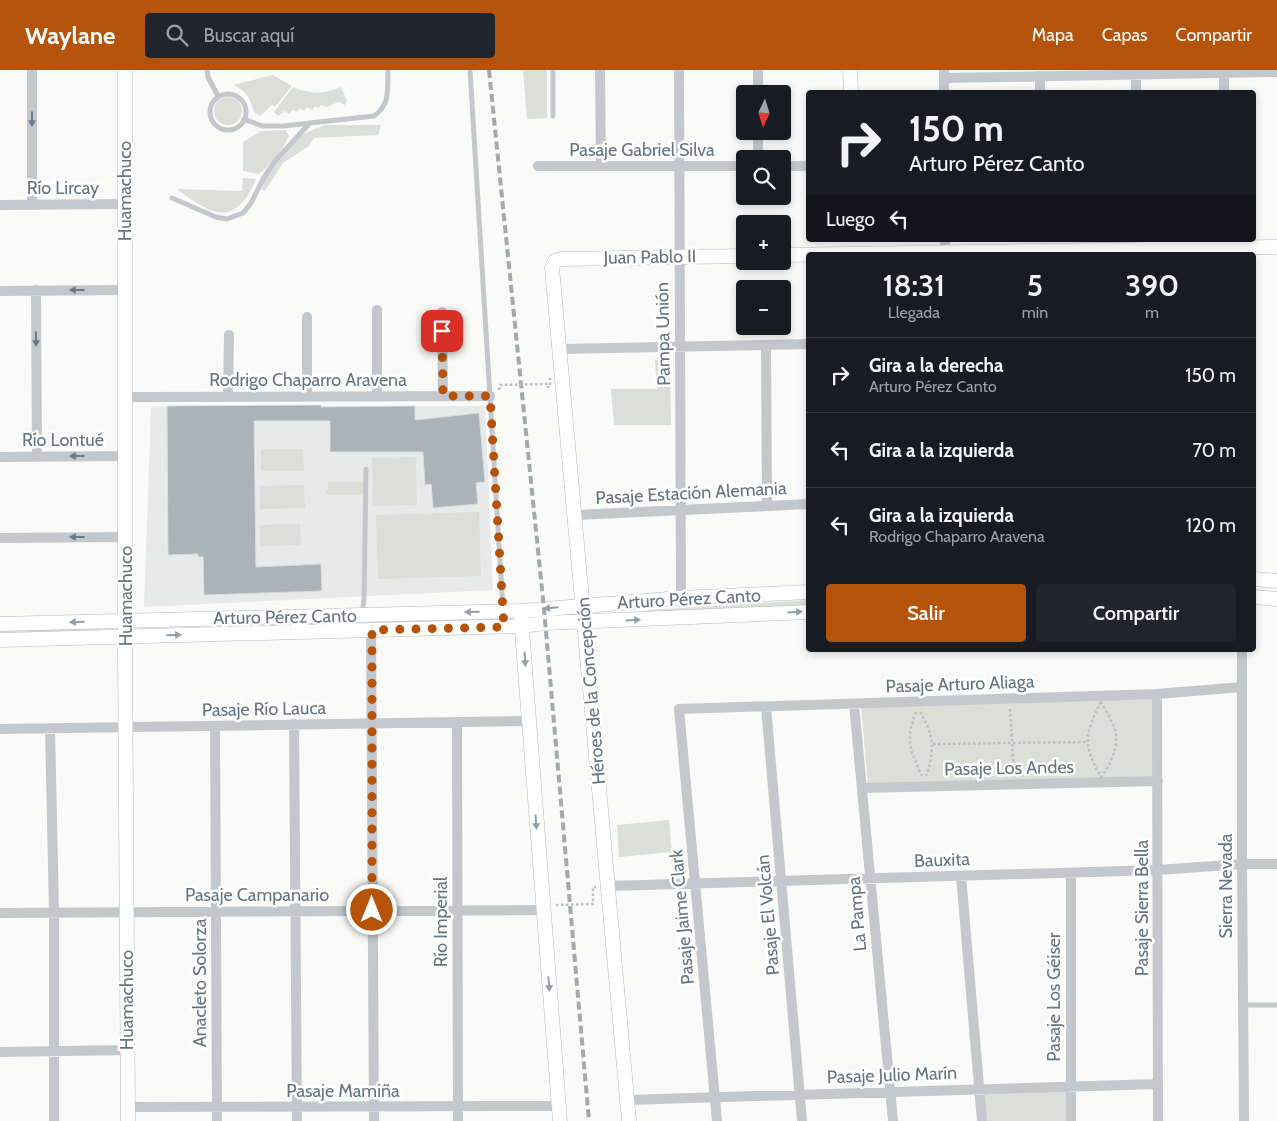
<!DOCTYPE html>
<html lang="es">
<meta charset="utf-8">
<style>
:root{--surface:#171b24;--page:#20242c;--text:#f1f3f6;--muted:#9ea1a6;--line:#363941;--accent:#b45309}
body{margin:0;font-family:Cabin,sans-serif;background:var(--page);color:var(--text);height:100vh;display:flex;flex-direction:column;font-size:19px;white-space:nowrap}
*{box-sizing:border-box;margin:0}
p{font-size:16px;color:var(--muted)}
.icon{flex:none;width:28px;height:28px;fill:none;stroke:currentColor;stroke-width:2;stroke-linecap:round;stroke-linejoin:round}
.map{position:relative;flex:1;overflow:hidden}
.sheet{position:absolute;left:806px;top:182px;width:450px;height:400px;display:flex;flex-direction:column;background:var(--surface);border-radius:5px;box-shadow:0 2px 8px #0003}
.sheet>*{flex:none}
.banner{position:absolute;left:806px;top:20px;width:450px;height:152px;border-radius:5px;box-shadow:0 2px 8px #0003;background:#171b24;color:var(--text);overflow:hidden}
.needle{width:32px;rotate:184deg}
.tools{position:absolute;left:736px;top:15px;display:grid;gap:10px}
.tools a{display:grid;place-items:center;width:55px;height:55px;border-radius:5px;background:var(--surface);box-shadow:0 2px 8px #0003;font-size:25px}
.pin{position:absolute;display:grid;place-items:center;width:42px;height:42px;color:#fff;margin:-21px;border-radius:10px;box-shadow:0 2px 8px #0006}
.me{position:absolute;width:55px;margin:-28px;rotate:0deg;stroke-linejoin:round;filter:drop-shadow(0 0 4px #0008)}
.turn{display:flex;align-items:center;gap:18px;height:105px;padding:0 20px;font-size:22px}
.turn .icon{width:65px;height:65px;stroke-width:2.5}
.turn b{display:block;font-size:35px;line-height:42px}
.then{display:flex;align-items:center;height:48px;padding:0 20px;background:#0003;gap:10px;font-size:19px}
.eta{display:flex;justify-content:space-evenly;align-items:center;height:85px;text-align:center}
.eta b{font-size:30px;font-weight:600;line-height:35px}
.primary-button{display:flex;gap:10px;margin-top:auto;padding:10px 20px}
.primary-button a{flex:1;height:58px;border-radius:5px;background:var(--accent);color:#fff;font-size:20px;font-weight:600;line-height:58px;text-align:center}
.primary-button a+a{background:var(--page);color:var(--text)}
ul{padding:0;list-style:none}
li{display:flex;align-items:center;gap:15px;height:75px;padding:0 20px;border-top:1px solid var(--line)}
li div{flex:1}
li b{display:block;font-size:19px}
li em{font-style:normal}
header{display:flex;align-items:center;gap:30px;box-sizing:border-box;height:70px;padding:0 25px;background:var(--accent);color:#fff}
header strong{font-size:24px}
nav{display:flex;gap:28px;margin-inline-start:auto;font-size:18px}
.search{width:350px;height:45px;background:var(--page);display:flex;align-items:center;gap:12px;box-sizing:border-box;padding:0 18px;border-radius:5px;color:var(--muted);font-size:19px}
.map>svg:first-child{display:block}
</style>
<header>
<strong>Waylane</strong>
<div class="search"><svg class="icon" aria-label="search" viewBox="0 0 24 24"><circle cx="10" cy="10" r="6"/><path d="M15 15l6 6"/></svg>Buscar aquí</div>
<nav><a>Mapa</a><a>Capas</a><a>Compartir</a></nav>
</header>
<div class="map">
<svg width="1277" height="1051" viewBox="0 0 1277 1051">
<rect width="100%" height="100%" fill="#fafaf8"/>
<path fill="#e8e9e9" d="M485,336L493,520L144,537L151,337Z"/>
<path fill="#dadfd7" d="M523,0H547V48L527,49Z
M273,5L292,16L275,37L272,35L260,46L254,42C249,27 248,22 233,15Z
M293,17C310,24 323,25 341,17L347,31L345,35L338,32L327,37L321,35L319,38L315,36L312,40L307,37L304,41L300,38L297,42L293,40L289,44L285,41L278,46L274,42Z
M214 41a14 14 0 1 1 28 0a14 14 0 1 1-28 0Z
M325,55H381L378,65L314,68L309,76L283,93L265,121L261,119C268,101 289,72 306,63C312,60 319,57 325,55Z
M286,60L289,66C282,81 272,93 259,104L243,101V72L261,61Z
M243,108L256,109C235,158 213,146 177,119L242,121Z
M655,290H670L671,355H614L611,319H657Z
M261,379H303L304,401H261Z
M416,387L417,435L373,436L372,388Z
M328,412H363V425H326L325,420H328Z
M304,415L305,438L260,439V416Z
M479,442L481,506L378,509L376,445Z
M300,454L301,475L260,476V455Z
M809,530V538L639,544L648,540Z
M97,559L105,560L106,562L0,565V560Z
M1154,629V708L868,717L861,636Z
M669,750L672,782L619,787L617,755Z
M1068,1020V1051H985L983,1023Z"/>
<path fill="#aab3b9" stroke="#dcdcda" d="M321,335V337L415,336V350L479,343L485,412L476,413L478,434L433,438L431,414L425,415L423,382H330V351H254L256,497L321,494L322,521L204,525L203,487H198V484L168,485L167,336Z"/>
<g fill="none" stroke-linecap="round" stroke-linejoin="round">
<g stroke="#b3babf" stroke-width="15">
<path id="secondary" d="M125,0V576L128,1051
M850,0L851,22
M782,185L1277,177
M1254,509L1277,511
M1254,527L1277,529
M521,547L560,1051
M0,554L521,541L681,528L809,522
M0,570L521,556L545,553L809,542
M629,1051L552,198L555,191L562,189L745,186"/>
</g>
<path stroke="#bbbfc2" stroke-width="2.5" stroke-dasharray="2.5 2.5" stroke-linecap="butt" d="M1101,632C1106,641 1116,656 1116,666C1117,680 1110,696 1101,707C1083,675 1084,665 1101,632Z
M1010,639L1014,703
M916,642C905,671 910,680 922,706
M920,642C934,664 935,682 926,706
M933,674L1087,672
M556,835L593,834V817H596"/>
<path stroke="#c3c8cc" stroke-width="5" d="M207,0L208,7L218,26
M470,0L504,556
M553,0V46
M210 42a18 18 0 1 1 36 0a18 18 0 1 1-36 0Z
M244,49L262,56H283L374,46C391,34 387,19 388,0
M172,128L216,147L227,149L243,143L251,133L263,109L275,91L310,53
M362,544L364,530L366,399
M1243,935H1277"/>
<path stroke="#c3c8cc" stroke-width="10" d="M32,0V134
M600,0L601,96
M679,0L681,528
M758,0V24
M944,0V22
M1224,3V22
M1136,5V22
M1040,6V22
M944,8L1277,2
M758,61V89
M538,96H745
M782,96H809
M0,135L125,134
M945,170V185
M1225,170V185
M36,220L37,386
M0,221L125,220
M442,242L443,326
M766,275L767,436
M560,279L809,274
M307,326V247
M377,326V240
M125,327L490,326
M228,327L229,265
M0,387L125,386
M576,445L809,434
M0,468L126,467
M371,560L374,1051
M1242,580V794L1244,1051
M1157,624L1158,1051
M854,634L893,1051
M766,637L802,1051
M457,652L458,1051
M294,654L297,1051
M215,656L217,1051
M50,658L54,842V1051
M0,659L529,651
M862,718L1158,711
M1071,803V1051
M961,806L982,1051
M608,816L1158,800L1242,794H1277
M0,843L543,840
M0,982L128,980
M627,1030L1158,1014
M128,1037L559,1036
M717,1051L679,639L1157,624L1242,617"/>
<use href="#secondary" stroke="#fff" stroke-width="14"/>
<path stroke="#a2aab0" stroke-width="4" stroke-dasharray="8 4" stroke-linecap="butt" d="M489,0L544,539L589,1051"/>
<path stroke="#bbbfc2" stroke-width="2.5" stroke-dasharray="2.5 2.5" stroke-linecap="butt" d="M499,320L500,315L548,314V317H550V308"/>
</g>
<defs><path id="oneway-solid" d="M-6-.8H1V-3.2L6.5 0L1 3.2V.8H-6Z" transform="scale(1.25)"/></defs>
<g fill="#6a7a87">
<use href="#oneway-solid" transform="translate(32 49) rotate(90)"/>
<use href="#oneway-solid" transform="translate(77 220) rotate(180)"/>
<use href="#oneway-solid" transform="translate(36 269) rotate(89)"/>
<use href="#oneway-solid" transform="translate(77 386) rotate(180)"/>
<use href="#oneway-solid" transform="translate(77 467) rotate(180)"/>
</g>
<g fill="#939fa8">
<use href="#oneway-solid" transform="translate(551 538) rotate(175)"/>
<use href="#oneway-solid" transform="translate(472 542) rotate(179)"/>
<use href="#oneway-solid" transform="translate(795 542) rotate(-3)"/>
<use href="#oneway-solid" transform="translate(633 550) rotate(-3)"/>
<use href="#oneway-solid" transform="translate(77 552) rotate(178)"/>
<use href="#oneway-solid" transform="translate(174 565) rotate(-2)"/>
<use href="#oneway-solid" transform="translate(525 589) rotate(87)"/>
<use href="#oneway-solid" transform="translate(536 752) rotate(86)"/>
<use href="#oneway-solid" transform="translate(549 914) rotate(85)"/>
</g>
<g fill="none" stroke-linecap="round" stroke-linejoin="round">
<path stroke="#b45309" stroke-width="9" stroke-dasharray="0 16.2" d="M372,840V560L504,557L490,326H443L442,261"/>
</g>
<g text-anchor="middle" stroke-width="5" stroke-linejoin="round" paint-order="stroke">
<g font-size="18" fill="#657683" stroke="#fff">
<text x="642" y="86">Pasaje Gabriel Silva</text>
<text x="63" y="124">Río Lircay</text>
<text transform="translate(125 121) rotate(-90)" y="6">Huamachuco</text>
<text transform="translate(650 187) rotate(-1)" y="6">Juan Pablo II</text>
<text transform="translate(663 264) rotate(-91)" y="6">Pampa Unión</text>
<text x="308" y="316">Rodrigo Chaparro Aravena</text>
<text x="63" y="376">Río Lontué</text>
<text transform="translate(691 423) rotate(-3)" y="6">Pasaje Estación Alemania</text>
<text transform="translate(126 526) rotate(-90)" y="6">Huamachuco</text>
<text transform="translate(689 529) rotate(-3)" y="6">Arturo Pérez Canto</text>
<text transform="translate(285 547) rotate(-1)" y="6">Arturo Pérez Canto</text>
<text transform="translate(960 614) rotate(-2)" y="6">Pasaje Arturo Aliaga</text>
<text transform="translate(591 621) rotate(-95)" y="6">Héroes de la Concepción</text>
<text transform="translate(264 639) rotate(-1)" y="6">Pasaje Río Lauca</text>
<text transform="translate(1009 698) rotate(-1)" y="6">Pasaje Los Andes</text>
<text transform="translate(942 790) rotate(-2)" y="6">Bauxita</text>
<text transform="translate(1226 816) rotate(-90)" y="6">Sierra Nevada</text>
<text x="257" y="831">Pasaje Campanario</text>
<text transform="translate(1142 838) rotate(-90)" y="6">Pasaje Sierra Bella</text>
<text transform="translate(857 844) rotate(-95)" y="6">La Pampa</text>
<text transform="translate(768 845) rotate(-95)" y="6">Pasaje El Volcán</text>
<text transform="translate(682 847) rotate(-95)" y="6">Pasaje Jaime Clark</text>
<text transform="translate(441 852) rotate(-90)" y="6">Río Imperial</text>
<text transform="translate(200 913) rotate(-90)" y="6">Anacleto Solorza</text>
<text transform="translate(1054 927) rotate(-90)" y="6">Pasaje Los Géiser</text>
<text transform="translate(127 930) rotate(-90)" y="6">Huamachuco</text>
<text transform="translate(892 1005) rotate(-2)" y="6">Pasaje Julio Marín</text>
<text x="343" y="1027">Pasaje Mamiña</text>
</g>
</g>
</svg>
<div class="tools">
<a><svg class="needle" viewBox="-14 -14 28 28"><path d="M0-13l5 13h-10z" fill="#e53935"/><path d="M0 13l5-13h-10z" fill="#9ea1a6"/></svg></a>
<a><svg class="icon" aria-label="search" viewBox="0 0 24 24"><circle cx="10" cy="10" r="6"/><path d="M15 15l6 6"/></svg></a>
<a>+</a>
<a>−</a>
</div>
<div class="pin" style="left:442px;top:261px;background:#d93025"><svg class="icon" aria-label="arrive" viewBox="0 0 24 24"><path d="M6 21V4h12l-3 4 3 4H6"/></svg></div>
<svg class="me" style="left:372px;top:840px" viewBox="-20 -20 40 40"><circle r="17" fill="#b45309" stroke="#fff" stroke-width="3"/><path d="M0-11L8 9 0 5-8 9z" fill="#fff"/></svg>
<div class="banner">
<div class="turn"><svg class="icon" aria-label="right" viewBox="0 0 24 24"><path d="M7 20v-9h11M14 6l5 5-5 5"/></svg><div><b>150 m</b>Arturo Pérez Canto</div></div>
<div class="then">Luego<svg class="icon" aria-label="left" viewBox="0 0 24 24"><path d="M17 20v-9H6M10 6l-5 5 5 5"/></svg></div>
</div>
<section class="sheet">
<div class="eta">
<div><b>18:31</b><p>Llegada</p></div>
<div><b>5</b><p>min</p></div>
<div><b>390</b><p>m</p></div>
</div>
<ul>
<li><svg class="icon" aria-label="right" viewBox="0 0 24 24"><path d="M7 20v-9h11M14 6l5 5-5 5"/></svg><div><b>Gira a la derecha</b><p>Arturo Pérez Canto</p></div><em>150 m</em></li>
<li><svg class="icon" aria-label="left" viewBox="0 0 24 24"><path d="M17 20v-9H6M10 6l-5 5 5 5"/></svg><div><b>Gira a la izquierda</b></div><em>70 m</em></li>
<li><svg class="icon" aria-label="left" viewBox="0 0 24 24"><path d="M17 20v-9H6M10 6l-5 5 5 5"/></svg><div><b>Gira a la izquierda</b><p>Rodrigo Chaparro Aravena</p></div><em>120 m</em></li>
</ul>
<div class="primary-button"><a>Salir</a><a>Compartir</a></div>
</section>
</div>
